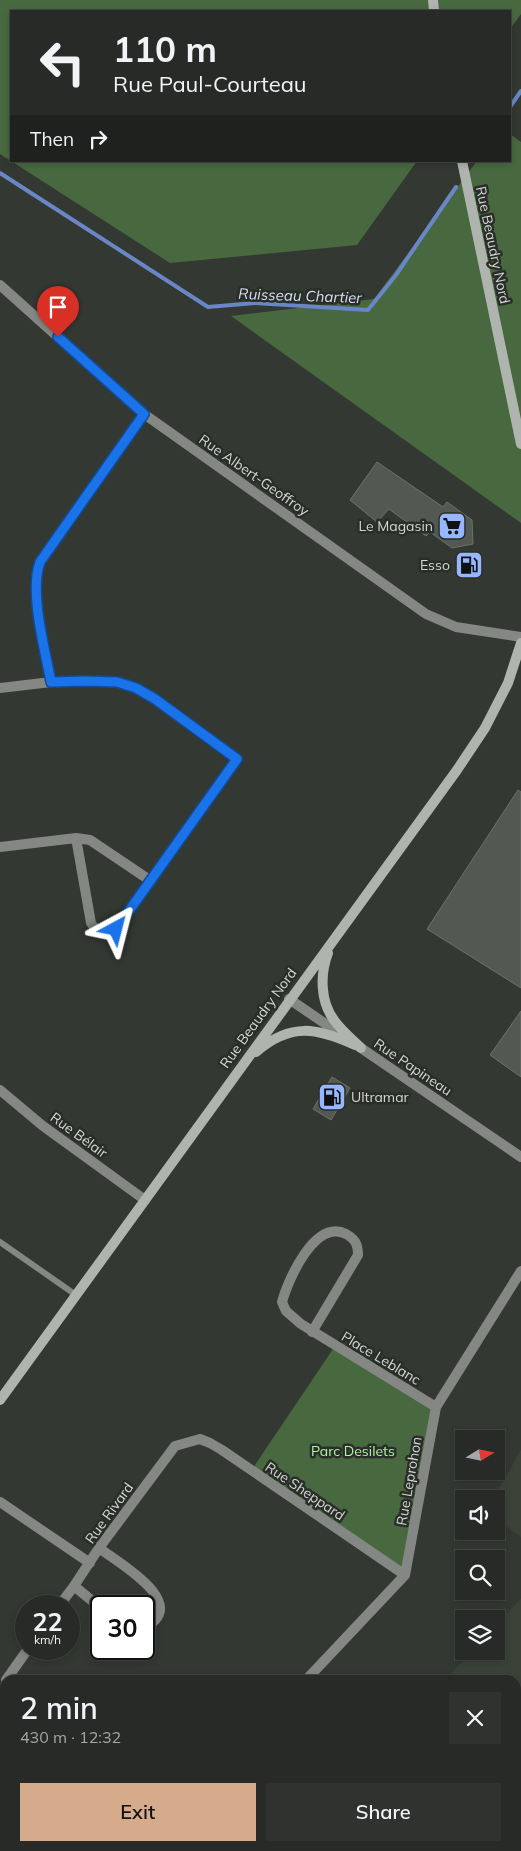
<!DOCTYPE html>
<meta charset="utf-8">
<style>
:root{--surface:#272a26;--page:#2f322e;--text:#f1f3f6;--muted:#a4a7a7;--line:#434643;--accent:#d6ab8b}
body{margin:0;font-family:Mulish,sans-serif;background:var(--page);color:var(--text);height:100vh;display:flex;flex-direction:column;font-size:19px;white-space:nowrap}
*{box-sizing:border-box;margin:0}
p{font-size:16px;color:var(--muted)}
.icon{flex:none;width:28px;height:28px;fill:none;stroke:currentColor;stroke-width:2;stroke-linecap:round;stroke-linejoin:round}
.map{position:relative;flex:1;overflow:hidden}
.panel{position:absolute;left:0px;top:1675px;width:521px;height:176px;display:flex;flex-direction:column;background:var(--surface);border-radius:15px 15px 0 0;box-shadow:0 2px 8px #0003,0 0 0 1px var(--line)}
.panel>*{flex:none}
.guide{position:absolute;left:10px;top:10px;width:501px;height:152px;border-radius:0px;box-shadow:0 2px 8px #0003,0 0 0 1px var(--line);background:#272a26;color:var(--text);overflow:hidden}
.needle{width:32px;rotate:80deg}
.tools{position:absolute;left:455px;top:1430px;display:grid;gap:10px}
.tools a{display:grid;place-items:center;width:50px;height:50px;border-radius:0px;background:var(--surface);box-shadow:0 2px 8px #0003,0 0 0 1px var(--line);font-size:25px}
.speed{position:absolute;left:15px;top:1595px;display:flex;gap:10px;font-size:25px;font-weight:700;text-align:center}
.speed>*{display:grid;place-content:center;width:65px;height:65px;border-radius:50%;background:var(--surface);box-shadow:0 2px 8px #0003,0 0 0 1px var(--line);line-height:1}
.speed small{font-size:12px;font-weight:400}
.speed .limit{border:2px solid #111;border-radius:8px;background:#fff;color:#111}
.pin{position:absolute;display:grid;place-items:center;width:42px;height:42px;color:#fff;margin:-51px -21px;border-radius:50% 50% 50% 0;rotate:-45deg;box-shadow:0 0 5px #0007}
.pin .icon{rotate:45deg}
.me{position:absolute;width:55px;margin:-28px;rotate:38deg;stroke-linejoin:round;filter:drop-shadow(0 0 4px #0008)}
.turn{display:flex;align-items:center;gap:18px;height:105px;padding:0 20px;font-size:22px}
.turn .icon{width:65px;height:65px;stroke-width:2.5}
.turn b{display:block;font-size:35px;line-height:42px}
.then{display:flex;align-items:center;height:48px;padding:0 20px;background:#0003;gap:10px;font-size:19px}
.round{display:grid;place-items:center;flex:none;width:52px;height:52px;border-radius:0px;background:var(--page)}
.overview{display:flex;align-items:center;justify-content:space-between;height:85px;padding:0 20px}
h1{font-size:30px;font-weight:600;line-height:38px}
.action{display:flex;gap:10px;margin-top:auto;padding:10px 20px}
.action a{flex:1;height:58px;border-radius:0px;background:var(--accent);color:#111;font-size:20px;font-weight:600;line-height:58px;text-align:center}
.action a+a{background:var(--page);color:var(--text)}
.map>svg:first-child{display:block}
</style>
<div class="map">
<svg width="521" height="1851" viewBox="0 0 521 1851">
<rect width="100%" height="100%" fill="#343833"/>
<path fill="#3b4339" d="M521,1450V1537L496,1519V1499H493Z
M521,1599V1851H283L287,1846H516V1680H445L472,1651H496V1625Z"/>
<path fill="#486940" d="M0,0H521V14L510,29V11H11V161L0,154Z
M510,134L521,142V523L231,316L374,299L477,161H510Z
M11,161H417L357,245L170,263Z
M335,1346L436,1407L405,1575L251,1471Z"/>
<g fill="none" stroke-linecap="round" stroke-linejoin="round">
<path stroke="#6986c6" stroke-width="4" d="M510,107L521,91
M0,173L208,307L255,303L368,310L396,275L456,187"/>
</g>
<path fill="#545853" stroke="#6c716b" d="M377,462L443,507L447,502L472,520L473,544L452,548L430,532L426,536L389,509L377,522L350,500Z
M518,790L521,792V988L427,929Z
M521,1011V1077L490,1055Z
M332,1077L350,1088L331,1120L313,1109Z"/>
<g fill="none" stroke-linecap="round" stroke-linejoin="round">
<path stroke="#848784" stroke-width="6" d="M0,1242L76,1295"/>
<path stroke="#848784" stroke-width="10" d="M0,285L144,414L426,614L456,627L521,637
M51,682C45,650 29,592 40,562L144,414
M0,688L51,682L85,681L117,682L136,688L155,699L237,759L116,929C105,931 97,933 91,923L76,838
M0,847L76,838L90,840L151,881
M0,1090L43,1126L145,1200
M312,1332L358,1255C358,1244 355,1239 346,1234C315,1218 288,1280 282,1302L286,1311L301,1324L436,1407
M0,1502L90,1563
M99,1548C119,1563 192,1604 144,1628
M74,1586L101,1608
M59,1606L74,1586L99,1548L175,1446L200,1439L210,1443L222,1450L405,1575
M6,1680L28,1649
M306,1680L405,1575L436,1407L521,1271
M0,1737L5,1741"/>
<path stroke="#848784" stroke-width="10" d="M289,999L521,1157"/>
<path stroke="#b0b4af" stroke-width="10" d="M433,0L434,11
M462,161L521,444
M328,953C320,974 320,1001 334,1020C341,1030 352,1039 361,1048
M256,1052C291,1022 317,1028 355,1045
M0,1400L457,770L485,728L508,683L521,643"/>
</g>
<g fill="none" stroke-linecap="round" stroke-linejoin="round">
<g stroke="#114b97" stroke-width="12">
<path id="route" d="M58,337L144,414L40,562C29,592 45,650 51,682L85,681L117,682L136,688L155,699L237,759L116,929"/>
</g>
<use href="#route" stroke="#1a73e8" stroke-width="9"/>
</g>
<defs>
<g id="supermarket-square" transform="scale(1.4375)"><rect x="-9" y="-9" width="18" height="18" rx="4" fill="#96b6fd" stroke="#2a2e29"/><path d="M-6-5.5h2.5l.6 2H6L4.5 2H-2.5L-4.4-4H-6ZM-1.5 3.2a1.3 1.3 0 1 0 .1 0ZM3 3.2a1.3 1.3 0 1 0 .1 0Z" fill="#111"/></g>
<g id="fuel-square" transform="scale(1.4375)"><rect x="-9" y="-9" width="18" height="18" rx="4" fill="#96b6fd" stroke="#2a2e29"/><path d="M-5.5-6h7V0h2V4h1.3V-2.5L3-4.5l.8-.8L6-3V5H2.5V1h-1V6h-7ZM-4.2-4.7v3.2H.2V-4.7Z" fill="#111"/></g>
</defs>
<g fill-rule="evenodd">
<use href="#supermarket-square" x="452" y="526"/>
<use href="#fuel-square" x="469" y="565"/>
<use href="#fuel-square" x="332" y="1097"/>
</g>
<g text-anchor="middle" stroke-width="5" stroke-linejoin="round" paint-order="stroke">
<g font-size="14" fill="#d4d7d4" stroke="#2a2e29">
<text transform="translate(493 245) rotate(78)" y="5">Rue Beaudry Nord</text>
<text transform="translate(254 475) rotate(35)" y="5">Rue Albert-Geoffroy</text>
<text transform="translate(258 1018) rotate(-54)" y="5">Rue Beaudry Nord</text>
<text transform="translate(413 1067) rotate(34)" y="5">Rue Papineau</text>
<text transform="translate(79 1135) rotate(36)" y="5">Rue Bélair</text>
<text transform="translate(381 1358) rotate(31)" y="5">Place Leblanc</text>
<text transform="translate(409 1481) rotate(-80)" y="5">Rue Leprohon</text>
<text transform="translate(305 1491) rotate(34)" y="5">Rue Sheppard</text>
<text transform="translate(109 1513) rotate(-54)" y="5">Rue Rivard</text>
</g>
<g font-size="14" fill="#d4d7d4" stroke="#2a2e29" text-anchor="end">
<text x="433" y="531">Le Magasin</text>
<text x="450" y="570">Esso</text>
<text x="351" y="1102" text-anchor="start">Ultramar</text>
</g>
<g font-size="14" fill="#aff49f" stroke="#2a2e29">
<text x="353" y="1456">Parc Desilets</text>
</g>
<g font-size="15" font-style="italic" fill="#d6dff1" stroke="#2a2e29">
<text transform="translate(300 296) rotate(2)" y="5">Ruisseau Chartier</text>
</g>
</g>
</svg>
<div class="tools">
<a><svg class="needle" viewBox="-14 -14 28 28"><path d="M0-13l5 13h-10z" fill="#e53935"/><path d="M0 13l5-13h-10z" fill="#a4a7a7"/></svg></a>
<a><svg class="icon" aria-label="sound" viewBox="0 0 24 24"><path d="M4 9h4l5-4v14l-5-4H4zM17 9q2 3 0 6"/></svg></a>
<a><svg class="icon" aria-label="search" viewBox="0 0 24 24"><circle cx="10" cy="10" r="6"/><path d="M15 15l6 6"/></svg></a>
<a><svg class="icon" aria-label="layers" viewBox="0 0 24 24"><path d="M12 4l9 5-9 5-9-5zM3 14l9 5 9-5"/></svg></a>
</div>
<div class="speed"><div>22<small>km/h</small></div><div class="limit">30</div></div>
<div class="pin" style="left:58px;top:337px;background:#d93025"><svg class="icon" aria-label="arrive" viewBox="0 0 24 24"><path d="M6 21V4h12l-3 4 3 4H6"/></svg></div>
<svg class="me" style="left:116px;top:929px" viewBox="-20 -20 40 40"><path d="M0-17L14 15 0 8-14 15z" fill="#1a73e8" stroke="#fff" stroke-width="4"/></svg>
<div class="guide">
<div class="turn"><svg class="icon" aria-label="left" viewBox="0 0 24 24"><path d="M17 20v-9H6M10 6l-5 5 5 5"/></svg><div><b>110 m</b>Rue Paul-Courteau</div></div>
<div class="then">Then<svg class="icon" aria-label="right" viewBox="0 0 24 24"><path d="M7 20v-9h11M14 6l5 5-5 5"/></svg></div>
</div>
<section class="panel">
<div class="overview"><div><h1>2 min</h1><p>430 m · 12:32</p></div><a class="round"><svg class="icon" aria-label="close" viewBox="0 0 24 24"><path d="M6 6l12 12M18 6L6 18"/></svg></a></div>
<div class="action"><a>Exit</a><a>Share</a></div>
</section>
</div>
